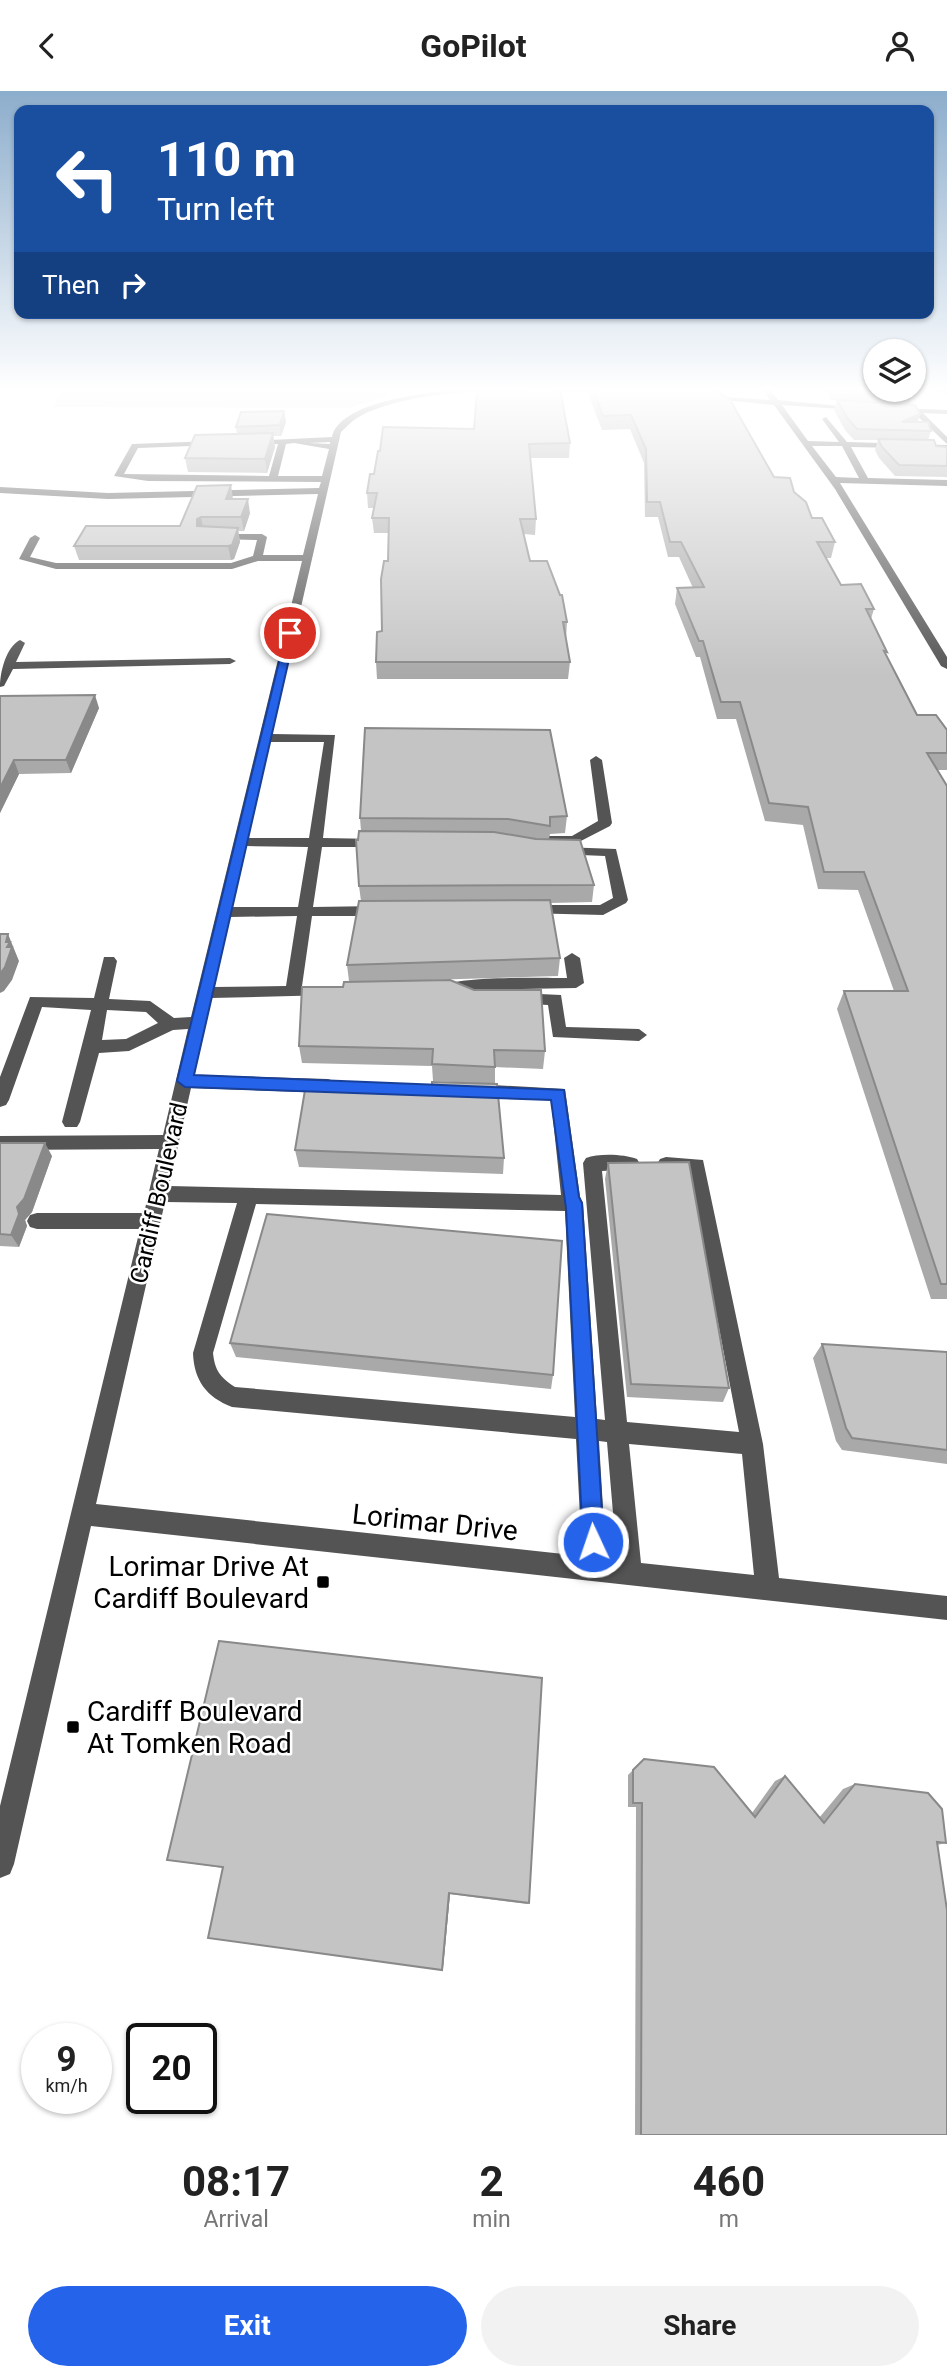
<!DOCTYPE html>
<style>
:root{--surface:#fff;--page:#f2f2f2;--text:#222;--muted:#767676;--accent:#2563eb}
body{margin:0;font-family:Roboto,sans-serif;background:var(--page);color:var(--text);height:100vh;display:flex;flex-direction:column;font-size:26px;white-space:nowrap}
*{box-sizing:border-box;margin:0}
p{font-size:23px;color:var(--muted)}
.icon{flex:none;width:38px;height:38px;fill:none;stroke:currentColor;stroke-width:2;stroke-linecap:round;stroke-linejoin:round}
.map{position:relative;height:2044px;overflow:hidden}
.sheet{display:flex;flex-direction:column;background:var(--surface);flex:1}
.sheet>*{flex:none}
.banner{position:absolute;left:14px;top:14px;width:920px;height:214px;border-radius:14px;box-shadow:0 2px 5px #0004;background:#1a4fa0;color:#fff;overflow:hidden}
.buttons{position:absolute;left:863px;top:248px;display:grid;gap:14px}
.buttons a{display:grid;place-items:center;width:63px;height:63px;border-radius:50%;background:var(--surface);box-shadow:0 2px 5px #0004;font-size:35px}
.speed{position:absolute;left:21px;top:1932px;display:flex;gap:14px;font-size:35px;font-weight:700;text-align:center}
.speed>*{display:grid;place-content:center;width:91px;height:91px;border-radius:50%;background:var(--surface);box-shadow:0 2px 5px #0004;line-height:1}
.speed small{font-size:18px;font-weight:400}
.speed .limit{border:4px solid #111;border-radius:10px;background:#fff;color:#111}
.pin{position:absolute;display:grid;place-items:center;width:60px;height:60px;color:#fff;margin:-30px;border:4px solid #fff;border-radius:50%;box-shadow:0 2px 7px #0007}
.me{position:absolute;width:77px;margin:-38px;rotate:357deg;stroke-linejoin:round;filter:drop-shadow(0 0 5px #0008)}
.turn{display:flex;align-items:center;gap:24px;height:147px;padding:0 28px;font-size:32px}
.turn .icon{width:91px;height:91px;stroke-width:2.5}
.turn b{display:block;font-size:49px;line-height:60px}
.then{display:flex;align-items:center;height:66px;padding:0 28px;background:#0003;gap:14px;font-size:26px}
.eta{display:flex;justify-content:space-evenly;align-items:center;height:119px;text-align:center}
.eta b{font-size:42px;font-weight:700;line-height:49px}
.button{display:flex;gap:14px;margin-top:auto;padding:14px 28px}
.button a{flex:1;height:80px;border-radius:42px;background:var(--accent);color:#fff;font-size:28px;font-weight:700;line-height:80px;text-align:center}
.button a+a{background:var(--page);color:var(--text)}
header{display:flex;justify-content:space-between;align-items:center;height:91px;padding:0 28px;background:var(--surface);font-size:32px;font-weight:700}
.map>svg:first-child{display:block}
</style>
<header><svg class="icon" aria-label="back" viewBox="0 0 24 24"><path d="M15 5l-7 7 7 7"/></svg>GoPilot<svg class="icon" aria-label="person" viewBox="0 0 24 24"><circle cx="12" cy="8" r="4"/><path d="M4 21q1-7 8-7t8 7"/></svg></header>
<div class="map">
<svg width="947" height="2044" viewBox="0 0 947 2044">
<rect width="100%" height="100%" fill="#fff"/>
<path fill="#dbdbdb" d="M64,298H387L388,305L349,317L53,316Z"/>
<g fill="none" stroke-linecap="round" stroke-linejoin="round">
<path fill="#545454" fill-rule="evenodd" d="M458,298L616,300L612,302C539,299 428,292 362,324C354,328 347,335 341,341L272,643L335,644L323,747L377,748L384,752L377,756H322L313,816L379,815L386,820L379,825H312L302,895L331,896L333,900L331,904L211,907L194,984L328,988L334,990L337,995L334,1000L328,1002L191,997L169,1095L561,1104L551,1009L475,1007L469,1005L466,1000L469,995L475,993L565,998L580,1106L583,1112L597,1328L605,1329L583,1072L586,1067C599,1062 624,1063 637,1068L640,1073L637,1078L602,1080L627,1331L739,1341L689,1081L660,1078L657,1073L660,1068L666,1066L703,1069L763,1353L779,1487L947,1505V1529L91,1435L14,1773L10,1783L0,1787V1715L140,1138H37L30,1136L27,1130L30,1124L37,1122H144L159,1058L0,1059V1045L163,1044L188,938L173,939L129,960L99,962L80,1031L77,1036H65L62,1031L91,919L42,916L9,1009L6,1014L0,1016V986L30,906L94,907L104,866H114L117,870L109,908L150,910L174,927L191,926L302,470H258L232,478H56L19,468L30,447L35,444L40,447L30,466L56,472H231L253,465L257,449L215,448V444L218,443H262L267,446L263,464H303L318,403L108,408L0,402V396L108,402L319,397L321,391L148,390L114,385L132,353L214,350L217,354L138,357L124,383L269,385L278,353L252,354L249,350L332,346C340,310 428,302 458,298ZM330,351V353L309,352ZM294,352L329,358L322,385H278L286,353ZM270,651H324L309,747H248ZM246,755L308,756L298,816H232ZM297,825L286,895L214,896L230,826ZM107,919L146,921L158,932L126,948L102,949ZM165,1111L237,1112L193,1262C194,1289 206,1306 232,1316L576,1348L582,1465L96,1413ZM256,1113L565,1120L575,1326L235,1296C220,1286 215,1280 213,1262ZM599,1350L607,1351L617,1469L606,1468ZM629,1353L742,1363L754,1484L641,1472Z
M763,298H770L778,309L861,317L857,319L782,314L808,350L839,351L822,328L826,326L847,351L947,354V358L851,356L868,387L947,389V395L840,392L947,566V578L941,575L835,398L774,314L703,307L707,305L770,309ZM812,355H842L859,387L836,386Z
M895,317L947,319V323L923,322L947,346V353L914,322L892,321Z
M20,549L25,552L16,571L230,567L236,570L230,573L13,578L4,595L0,596C0,581 6,556 20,549Z
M596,665L602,669L612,732L610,735L575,753L523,752V746L528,745H572L598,730L590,669Z
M562,756L616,758L628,809L626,812L603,824L524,822L522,819L524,816L529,814H600L613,807L605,765L557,763L555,760Z
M572,862L580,867L584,892L576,897L474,899L444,904L436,898C447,884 545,887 567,887L564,867Z
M518,902L561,904L566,936L639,938L647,944L639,950L553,946L548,914L512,912L510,908L512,904Z"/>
</g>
<path fill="#a9a9a9" d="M519,298H560L570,352L569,367H530L536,428L535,444L524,443L530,470L567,531L566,548L570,571L568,588H377L376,571L382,540L388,470L389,442H374L372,427L374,417H368L367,402L374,383L474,338L519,300Z
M590,298H715L774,386L794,401L812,427L835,451L831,467H826L841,494L874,518L871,528L887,561L885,564L917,624L947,639V679H937L947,695V1208H931L837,918L844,900H894L858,799L818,798L803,734L765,730L736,628H717L700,566H696L675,513L677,497H693L679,466H668L658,426H645L644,372L630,338L602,339L589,305Z
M827,298H914L909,314L918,331L931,340L928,349L936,355L947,356V386L895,385L879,367L875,359L878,349H854L845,339L834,319L837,309H831Z
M939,298H947V303H943Z
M284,320L286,331L281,345H273L275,356L267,382L188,381L185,367L237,343L236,336Z
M233,408L250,422L244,440H238L240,451L234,468L231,469H79L74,455L180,435Z
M0,605L99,617L71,682L19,683L0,722Z
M567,725L565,742L550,743L549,748L594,794L592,811L550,812L560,867L558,885L395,890L545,960L543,978L495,976V993L433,990L432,975L302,972L299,955L343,896L349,890L347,874L361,810L359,795L358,749L361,740L360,727Z
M0,1052L52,1065L32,1121L25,1129L27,1135L19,1156L0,1155Z
M295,1059L504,1067L503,1083L299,1076Z
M608,1072L729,1297L723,1311L627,1306L605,1088Z
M230,1252L553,1284L551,1298L236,1266Z
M822,1253L947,1261V1373L842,1359L836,1350L813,1267Z
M219,1550L529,1812L527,1813L450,1803L443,1877L442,1879L223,1777L167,1769Z
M644,1668L752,1722L775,1690L785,1685L819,1727L843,1698L855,1693L946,1752L937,1754L947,2044H635L636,1716H628V1684Z"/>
<path fill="#898989" d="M284,320L286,331L281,345L280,334Z
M920,323L917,333L902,331Z
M273,342L275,356L267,382L265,368Z
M231,394L233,408L228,422L226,408Z
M248,408L250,422L244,440L241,426Z
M201,426L204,441L197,435V428Z
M238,437L240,451L234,468L231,469L228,455Z
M95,604L99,617L71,682L66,669Z
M14,669L19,683L0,722V697Z
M8,843L19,870L12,889L4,900L0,902V883Z
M45,1052L52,1065L32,1121L25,1129L27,1135L19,1156L11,1144L17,1116Z
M449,1802L450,1803L443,1877L442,1879Z"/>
<path fill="#c4c4c4" stroke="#898989" stroke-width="2" d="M521,298H560L570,352L529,353L536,428H520L530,470H547L560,504H562L567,531H563L570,571H376L377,541L382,540L381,488L384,470H388L389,427H372L377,402H367L370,383H374L378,360H380L383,336L474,338L477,300H521Z
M593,298H715L730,309L774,386L790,387L794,401L806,411L812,427H822L835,451H817L841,494L861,493L874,518H866L887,561L884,560L917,624H936L947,639V662H927L947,695V1193H941L844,900H908L864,781H824L808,716L769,712L740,611H721L703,550H699L677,497L704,496L681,451H670L660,411H647L646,358L631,324L603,325Z
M881,299H911L912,301Z
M837,309L915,314L920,323L902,331H928L931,340L857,338L848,328Z
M284,320L280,334L236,336L241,321Z
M273,342L265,368L185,367L195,344Z
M878,348L934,349L936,355L947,356V375L899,374L882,356Z
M231,394L226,408H248L241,426H201L197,428V435L238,437L232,454L228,455H74L86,435H180L197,395Z
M95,604L66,669H14L0,697V605Z
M365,637L550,639L567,725L550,726V735L508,728L360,727Z
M359,740L494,741L536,748L580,749L594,794L359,795L356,749H358Z
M550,809L560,867L347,874L359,810Z
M0,843H8L6,851H10L7,856H12L5,876L0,883Z
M450,889L474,899H541L545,960L494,959L495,976L432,973L433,958L299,955L302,896H343L344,891Z
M432,991L497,993L504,1067L295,1059L306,993L432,994Z
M0,1052H45L24,1108L17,1116L19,1123L11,1144L0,1143Z
M689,1071L729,1297L631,1293L608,1072Z
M267,1123L562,1150L553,1284L230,1252Z
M822,1253L947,1261V1359L852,1347L846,1337Z
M219,1550L542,1587L529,1812L449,1802L442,1879L208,1847L223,1776L167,1769Z
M644,1668L714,1676L755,1726L785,1685L824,1732L855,1693L928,1702L942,1718L946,1752L937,1751L947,1819V2044H641L642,1712H633V1679Z"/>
<linearGradient id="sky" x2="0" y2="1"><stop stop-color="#8cadcc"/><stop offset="0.51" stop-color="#fff"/><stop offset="1" stop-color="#fff" stop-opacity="0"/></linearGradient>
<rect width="947" height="585" fill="url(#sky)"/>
<path fill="#2563eb" stroke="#184099" stroke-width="2" d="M290,539L295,542L194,984L564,999L579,1106L582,1112L604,1451L601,1458L593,1462L586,1458L583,1451L566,1117L551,1009L185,996L177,990L286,542Z"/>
<g fill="#000" stroke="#fff" stroke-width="2.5">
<rect x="316" y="1484" width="14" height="14" rx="3.5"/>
<rect x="66" y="1629" width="14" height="14" rx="3.5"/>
</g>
<g text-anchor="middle" stroke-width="5" stroke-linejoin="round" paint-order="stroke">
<g font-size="24" fill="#000" stroke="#fff">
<text transform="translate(159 1102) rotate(-77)" y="8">Cardiff Boulevard</text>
</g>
<g font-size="28" fill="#000" stroke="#fff">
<text transform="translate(435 1431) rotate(6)" y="10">Lorimar Drive</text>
</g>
<g font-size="28" fill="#000" stroke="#fff" text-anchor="end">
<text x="309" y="1485">Lorimar Drive At<tspan x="309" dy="32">Cardiff Boulevard</tspan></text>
<text x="87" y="1630" text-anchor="start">Cardiff Boulevard<tspan x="87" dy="32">At Tomken Road</tspan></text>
</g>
</g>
</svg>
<div class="buttons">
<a><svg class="icon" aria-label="layers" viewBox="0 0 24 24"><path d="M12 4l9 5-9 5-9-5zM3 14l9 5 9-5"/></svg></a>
</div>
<div class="speed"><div>9<small>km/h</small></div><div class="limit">20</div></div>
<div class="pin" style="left:290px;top:542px;background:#d93025"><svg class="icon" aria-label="arrive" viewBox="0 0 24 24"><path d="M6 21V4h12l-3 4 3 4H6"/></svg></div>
<svg class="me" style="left:593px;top:1451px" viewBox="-20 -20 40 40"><circle r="17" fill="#2563eb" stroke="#fff" stroke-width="3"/><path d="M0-11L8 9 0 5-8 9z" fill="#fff"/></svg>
<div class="banner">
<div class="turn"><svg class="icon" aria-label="left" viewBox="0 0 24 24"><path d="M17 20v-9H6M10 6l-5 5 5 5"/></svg><div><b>110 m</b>Turn left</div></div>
<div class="then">Then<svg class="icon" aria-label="right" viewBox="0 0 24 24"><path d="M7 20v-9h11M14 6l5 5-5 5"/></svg></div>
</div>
</div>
<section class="sheet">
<div class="eta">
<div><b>08:17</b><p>Arrival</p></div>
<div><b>2</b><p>min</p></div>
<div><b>460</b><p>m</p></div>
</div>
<div class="button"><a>Exit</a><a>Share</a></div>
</section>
